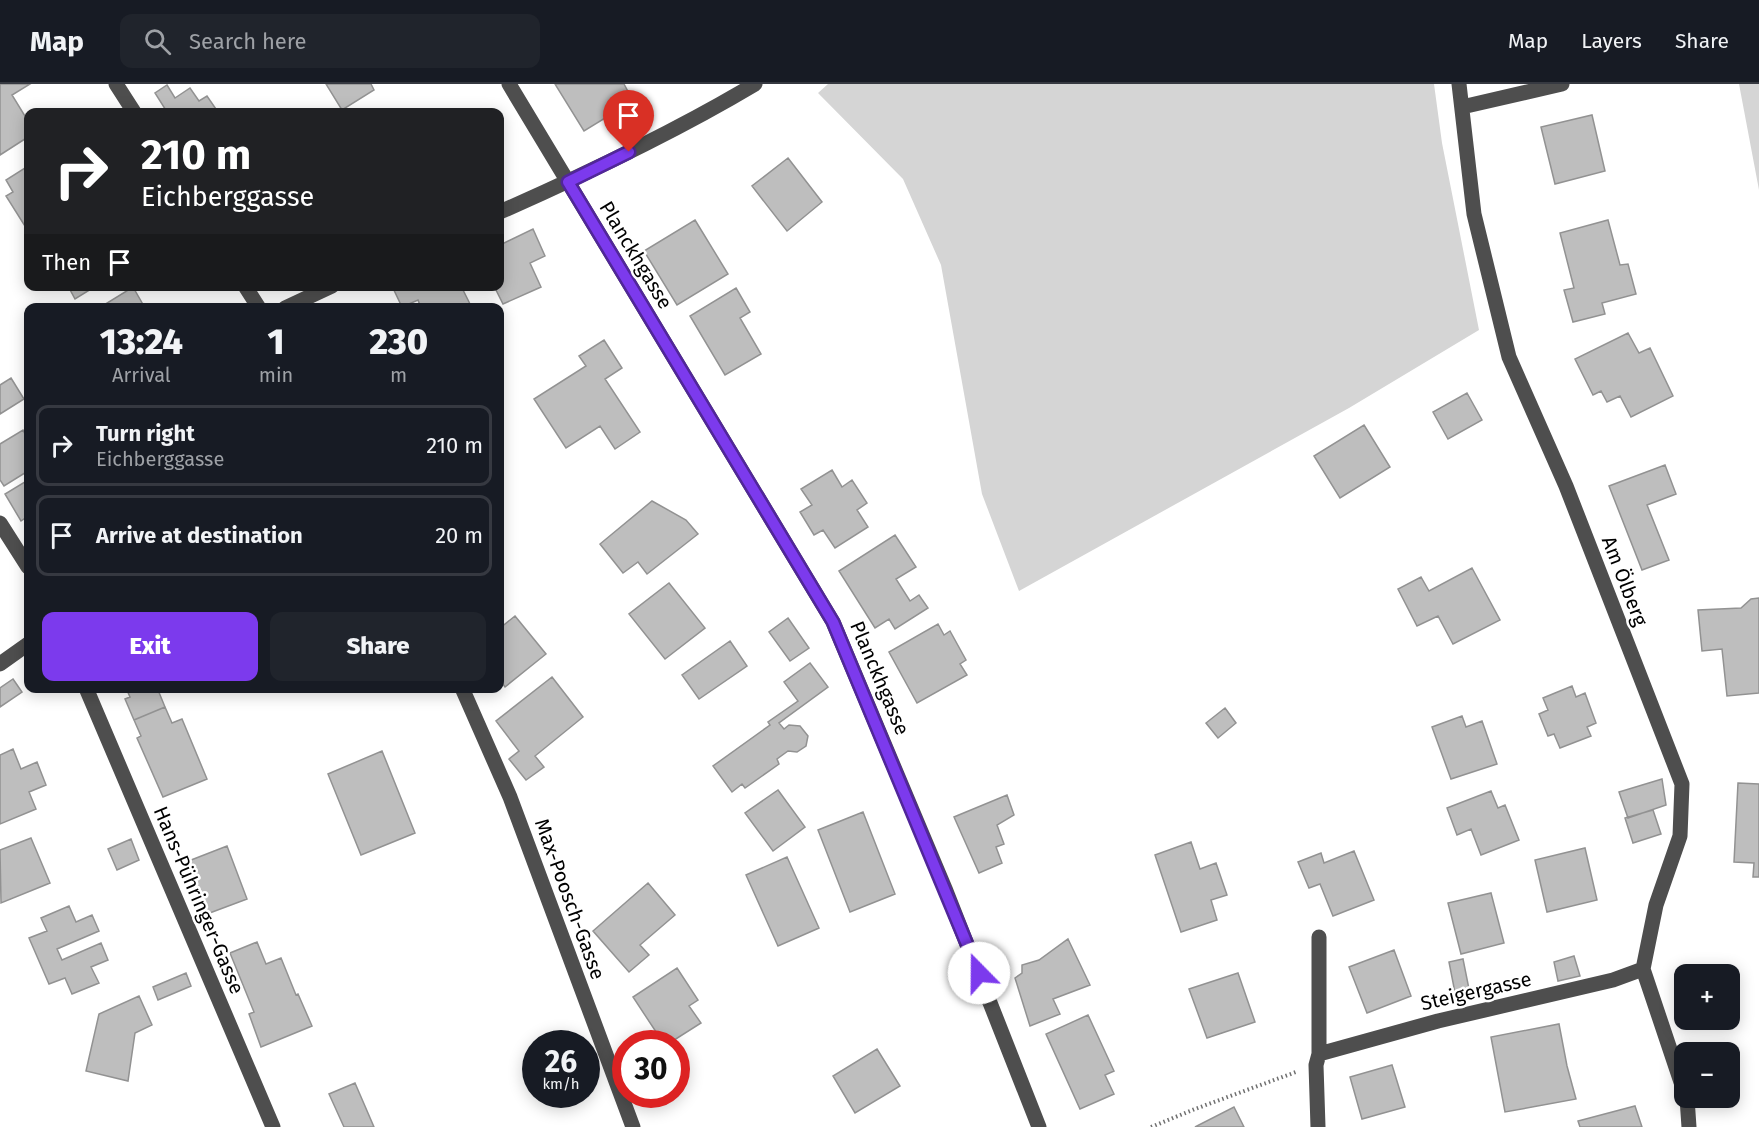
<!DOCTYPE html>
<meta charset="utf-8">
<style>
:root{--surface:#171b24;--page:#20242c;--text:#f1f3f6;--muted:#9ea1a6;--line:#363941;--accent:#7c3aed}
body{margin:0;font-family:"Fira Sans",sans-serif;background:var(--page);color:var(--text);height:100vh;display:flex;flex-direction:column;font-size:22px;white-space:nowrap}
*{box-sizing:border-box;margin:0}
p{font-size:20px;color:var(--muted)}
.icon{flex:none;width:33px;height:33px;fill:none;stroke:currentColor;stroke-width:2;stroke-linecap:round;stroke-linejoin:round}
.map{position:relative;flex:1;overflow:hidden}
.panel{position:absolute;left:24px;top:219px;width:480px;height:390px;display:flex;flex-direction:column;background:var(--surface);border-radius:12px;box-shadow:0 3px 15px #0003}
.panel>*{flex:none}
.hud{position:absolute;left:24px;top:24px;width:480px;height:183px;border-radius:12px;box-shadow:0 3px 15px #0003;background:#202124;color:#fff;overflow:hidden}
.fabs{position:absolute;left:1674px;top:880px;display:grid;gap:12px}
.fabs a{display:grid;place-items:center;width:66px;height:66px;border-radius:12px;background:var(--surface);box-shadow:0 3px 15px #0003;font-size:30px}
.speed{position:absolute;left:522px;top:946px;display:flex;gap:12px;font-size:30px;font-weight:700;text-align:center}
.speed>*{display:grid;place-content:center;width:78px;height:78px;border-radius:50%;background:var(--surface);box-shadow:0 3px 15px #0003;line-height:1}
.speed small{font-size:15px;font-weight:400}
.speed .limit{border:9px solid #d22;background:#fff;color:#111}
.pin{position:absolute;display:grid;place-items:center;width:51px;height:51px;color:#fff;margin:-62px -26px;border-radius:50% 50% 50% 0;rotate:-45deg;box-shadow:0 0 6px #0007}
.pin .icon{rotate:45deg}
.me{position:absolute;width:66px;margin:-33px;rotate:338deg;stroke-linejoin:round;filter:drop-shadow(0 0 4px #0008)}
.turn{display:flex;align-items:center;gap:21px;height:126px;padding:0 18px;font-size:27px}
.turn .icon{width:78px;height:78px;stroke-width:2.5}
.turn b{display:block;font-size:42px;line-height:51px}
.then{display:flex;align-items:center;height:57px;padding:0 18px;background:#0003;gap:12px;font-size:22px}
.eta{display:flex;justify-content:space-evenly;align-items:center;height:102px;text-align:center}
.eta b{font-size:36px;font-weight:800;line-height:42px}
.primary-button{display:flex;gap:12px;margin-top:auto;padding:12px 18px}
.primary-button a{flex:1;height:69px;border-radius:12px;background:var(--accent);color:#fff;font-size:24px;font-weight:800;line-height:69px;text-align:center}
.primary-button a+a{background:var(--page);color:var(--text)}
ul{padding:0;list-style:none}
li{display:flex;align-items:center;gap:18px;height:81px;margin:0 12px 9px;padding:0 6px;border:3px solid var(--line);border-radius:12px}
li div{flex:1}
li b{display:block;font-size:22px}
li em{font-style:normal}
header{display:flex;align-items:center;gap:36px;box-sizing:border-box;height:84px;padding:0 30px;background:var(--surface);border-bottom:2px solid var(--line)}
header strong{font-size:28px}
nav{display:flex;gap:33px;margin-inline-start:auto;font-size:21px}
.search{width:420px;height:54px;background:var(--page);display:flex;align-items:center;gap:15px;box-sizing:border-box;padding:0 21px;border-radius:12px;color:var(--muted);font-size:22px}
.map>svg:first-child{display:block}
</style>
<header>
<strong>Map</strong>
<div class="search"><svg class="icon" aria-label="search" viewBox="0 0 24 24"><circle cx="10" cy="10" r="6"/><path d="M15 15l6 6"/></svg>Search here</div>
<nav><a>Map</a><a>Layers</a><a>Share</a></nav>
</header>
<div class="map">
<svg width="1759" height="1043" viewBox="0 0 1759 1043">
<rect width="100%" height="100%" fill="#fff"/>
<path fill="#d5d5d5" d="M828,0H1434L1442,59L1479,246L1349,324L1019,507L982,410L941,181L903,95L818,9Z
M1739,0H1759V106Z"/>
<path fill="#bebebe" stroke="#929292" stroke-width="1.5" d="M0,0H30L12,11L28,37V53L0,71Z
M326,0H371L374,6L342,26Z
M555,0H624L633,17L584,47Z
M167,1L175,14L190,4L199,17L207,12L218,28H167L155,9Z
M1592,31L1605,87L1555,100L1541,43Z
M788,74L822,118L787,147L752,102Z
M28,82V147L6,112L13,108L6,96Z
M695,136L728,190L677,221L644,167Z
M1608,136L1620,181L1628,180L1636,210L1602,219L1605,230L1573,238L1564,206L1574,204L1560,149Z
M533,145L545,172L530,179L541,203L503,220L494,202H500V161Z
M68,202H96L75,215Z
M392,202H461L472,224H421L418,216L402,223Z
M133,203L145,224H99Z
M736,204L750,228L740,234L761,270L725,291L690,232Z
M1628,249L1639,269L1650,264L1673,312L1631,333L1620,312L1607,318L1601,307L1593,311L1575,275Z
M604,256L622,284L605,295L640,348L615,365L600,342L566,364L534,315L586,282L579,272Z
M11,294L24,315L0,330V301Z
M1467,309L1482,336L1448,355L1433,328Z
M1364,341L1390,383L1340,414L1314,372Z
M23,346L28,356V387L4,402L0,396V360Z
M1665,381L1676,410L1647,421L1669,476L1642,486L1609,402Z
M832,386L842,403L852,396L867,419L857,426L868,443L835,464L823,446L814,451L800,428L812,421L801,405Z
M28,396V432L21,437L5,410Z
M652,417L686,436L698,450L647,490L638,478L623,489L600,460Z
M895,451L916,483L896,495L910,517L919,511L928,524L895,545L889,535L875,544L839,487Z
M1472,484L1500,536L1453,560L1438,532L1417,542L1398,505L1421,493L1429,507Z
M669,499L705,544L665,575L629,530Z
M1759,514V609L1727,612L1722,565L1702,567L1698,526L1741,524L1751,515Z
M515,532L546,570L505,603L500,596V544Z
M788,534L809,564L790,577L769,548Z
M938,540L944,551L950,547L966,576L960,580L967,591L917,619L889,568Z
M730,557L747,582L699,615L682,591Z
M810,579L828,603L779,639L784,645L789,641L800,642L808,652L806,662L797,668L788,667L777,675L779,680L745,704L742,700L732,708L713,682L770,641L768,638L798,617L784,598Z
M552,593L583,633L535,672L544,683L526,696L509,675L519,667L496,637Z
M13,595L22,608L0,623V604Z
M1572,602L1576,613L1585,609L1596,639L1587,643L1591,652L1560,664L1554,650L1548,652L1539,630L1548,626L1543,614Z
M126,604H160L158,606L165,623L134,636L125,615L130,613Z
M165,623L172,639L182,635L207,695L163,713L137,654L141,652L134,636Z
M1225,624L1236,639L1218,654L1206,639Z
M1462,632L1466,643L1482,637L1497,680L1451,695L1432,643Z
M13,665L21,685L37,678L46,701L29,708L36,725L0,740V671Z
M382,667L415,749L361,771L328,690Z
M1662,695L1666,721L1628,734L1619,708Z
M1738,699L1759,700V793H1753L1754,779L1734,778Z
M778,706L805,743L773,767L745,729Z
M1491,707L1498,724L1505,721L1519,756L1481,771L1471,745L1457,751L1447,724Z
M1007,711L1014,731L997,741L1004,760L996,763L1002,779L979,789L954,733Z
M1653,726L1661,750L1633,759L1625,734Z
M863,728L895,810L850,828L818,746Z
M31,754L50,799L1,819L0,766Z
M131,755L139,776L117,786L108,765Z
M1191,758L1200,785L1216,779L1227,811L1211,816L1217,836L1181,848L1155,771Z
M227,762L247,815L207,830L186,778Z
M1585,764L1597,816L1547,828L1535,776Z
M1354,767L1374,816L1333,832L1320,800L1309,804L1298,778L1321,769L1324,779Z
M787,773L819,844L778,862L746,791Z
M648,799L675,831L640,861L649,871L629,888L593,847Z
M1491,809L1504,859L1461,870L1448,819Z
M69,822L76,838L92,831L99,847L57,865L62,876L101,859L108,876L91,883L99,899L72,910L65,894L49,900L29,854L47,847L41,834Z
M1068,855L1090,901L1053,915L1060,930L1030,942L1015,894L1022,889V881L1039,876Z
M257,858L266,880L281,874L296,911L298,910L312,942L261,963L249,930L254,928L230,869Z
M1394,866L1411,912L1367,929L1349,883Z
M1574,872L1580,892L1558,897L1554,878Z
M1463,875L1471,915L1457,919L1449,878Z
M677,884L698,916L689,922L701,939L668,960H664L633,913Z
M186,889L191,902L158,916L153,903Z
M1238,889L1255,938L1207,954L1189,905Z
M139,912L152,941L135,949L128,997L86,987L99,930Z
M1088,931L1114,987L1105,991L1114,1010L1080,1025L1046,950Z
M1559,940L1567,982L1576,1015L1505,1028L1491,953Z
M877,965L900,1002L855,1029L833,992Z
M1392,981L1405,1023L1362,1035L1350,993Z
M355,999L374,1043H344L329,1010Z
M1635,1022L1642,1043H1580L1578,1037Z
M1234,1023L1244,1043H1195Z"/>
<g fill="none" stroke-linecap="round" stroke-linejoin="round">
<path stroke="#707070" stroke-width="4" stroke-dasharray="1.5 3" stroke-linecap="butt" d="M1151,1043L1195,1025L1296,988"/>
<path stroke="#4e4e4e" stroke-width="15" d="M116,0L134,28
M509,0L833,538L946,807L1039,1043
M1459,0L1474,130L1509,273L1566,402L1682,700L1680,752L1656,821L1643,885L1684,1007
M1462,23L1562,0
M500,128C586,90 673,49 755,0
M245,202L259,224
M285,224L332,202
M0,439L28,483
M0,580L28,560
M86,604L273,1043
M462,604L510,713L633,1043
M1319,970L1438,937L1613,896L1643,885
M1687,1014L1689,1043
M1318,1043L1316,981L1319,970V853"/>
</g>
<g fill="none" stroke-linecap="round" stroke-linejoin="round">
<g stroke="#51269a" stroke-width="15">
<path id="route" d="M629,68L568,98L833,538L979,889"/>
</g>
<use href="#route" stroke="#7c3aed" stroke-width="10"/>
</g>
<g text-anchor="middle" stroke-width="5" stroke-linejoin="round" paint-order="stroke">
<g font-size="20" fill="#000" stroke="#fff">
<text transform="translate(636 171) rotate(59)" y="7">Planckhgasse</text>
<text transform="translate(1625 497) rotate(69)" y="7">Am Ölberg</text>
<text transform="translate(880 594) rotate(67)" y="7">Planckhgasse</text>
<text transform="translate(570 815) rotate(70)" y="7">Max-Poosch-Gasse</text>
<text transform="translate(199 816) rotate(67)" y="7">Hans-Pühringer-Gasse</text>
<text transform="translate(1476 907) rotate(-13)" y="7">Steigergasse</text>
</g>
</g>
</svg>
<div class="fabs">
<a>+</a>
<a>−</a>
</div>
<div class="speed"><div>26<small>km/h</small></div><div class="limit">30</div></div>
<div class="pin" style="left:629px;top:68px;background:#d93025"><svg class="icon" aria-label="arrive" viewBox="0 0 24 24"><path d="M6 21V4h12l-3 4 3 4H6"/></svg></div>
<svg class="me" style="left:979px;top:889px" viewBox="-20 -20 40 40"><circle r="19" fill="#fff"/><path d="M0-13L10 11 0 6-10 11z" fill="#7c3aed"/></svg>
<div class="hud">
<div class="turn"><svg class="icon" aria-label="right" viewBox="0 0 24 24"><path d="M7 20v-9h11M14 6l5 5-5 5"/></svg><div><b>210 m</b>Eichberggasse</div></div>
<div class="then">Then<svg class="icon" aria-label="arrive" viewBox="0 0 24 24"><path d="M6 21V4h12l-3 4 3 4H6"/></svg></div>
</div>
<section class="panel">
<div class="eta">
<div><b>13:24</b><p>Arrival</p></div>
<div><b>1</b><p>min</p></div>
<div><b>230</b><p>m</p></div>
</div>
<ul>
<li><svg class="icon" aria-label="right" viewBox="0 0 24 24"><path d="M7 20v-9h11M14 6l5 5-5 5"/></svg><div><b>Turn right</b><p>Eichberggasse</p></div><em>210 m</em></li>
<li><svg class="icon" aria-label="arrive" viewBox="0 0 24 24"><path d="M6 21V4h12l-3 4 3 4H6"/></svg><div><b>Arrive at destination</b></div><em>20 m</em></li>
</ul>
<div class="primary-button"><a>Exit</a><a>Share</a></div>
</section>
</div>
